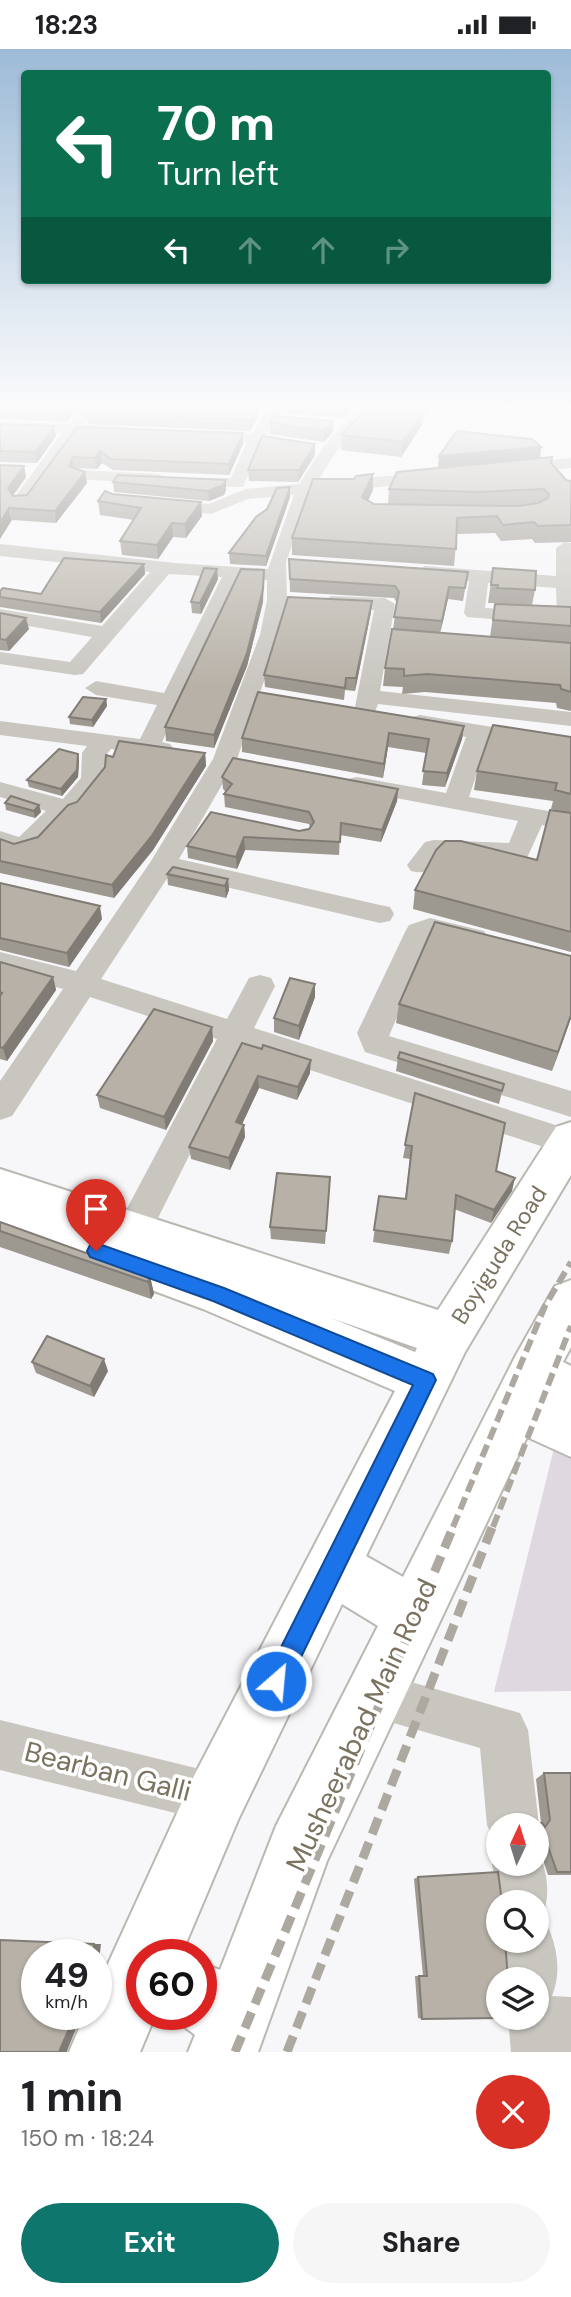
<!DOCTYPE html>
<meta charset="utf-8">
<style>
:root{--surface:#fff;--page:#f6f6f6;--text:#202124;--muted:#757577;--accent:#0f766e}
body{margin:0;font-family:"DM Sans",sans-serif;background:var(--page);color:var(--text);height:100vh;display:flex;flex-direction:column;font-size:26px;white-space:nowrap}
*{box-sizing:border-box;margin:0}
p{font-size:23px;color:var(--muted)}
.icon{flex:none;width:38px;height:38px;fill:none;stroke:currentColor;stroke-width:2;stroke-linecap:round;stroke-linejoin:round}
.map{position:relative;height:2003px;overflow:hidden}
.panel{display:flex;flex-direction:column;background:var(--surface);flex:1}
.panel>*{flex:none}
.top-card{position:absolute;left:21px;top:21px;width:530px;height:214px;border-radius:7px;box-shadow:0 2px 5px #0004;background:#0b6e4f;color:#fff;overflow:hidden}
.needle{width:46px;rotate:4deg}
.buttons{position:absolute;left:486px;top:1764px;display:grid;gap:14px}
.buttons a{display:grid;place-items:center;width:63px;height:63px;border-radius:50%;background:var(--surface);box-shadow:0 2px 5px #0004;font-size:35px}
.speed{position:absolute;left:21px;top:1890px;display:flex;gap:14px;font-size:35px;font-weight:700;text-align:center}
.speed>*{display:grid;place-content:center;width:91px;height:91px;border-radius:50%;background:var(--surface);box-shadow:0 2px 5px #0004;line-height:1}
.speed small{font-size:18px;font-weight:400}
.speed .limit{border:10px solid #d22;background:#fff;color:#111}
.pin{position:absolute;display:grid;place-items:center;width:60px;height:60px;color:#fff;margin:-72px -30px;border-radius:50% 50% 50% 0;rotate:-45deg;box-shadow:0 0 7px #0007}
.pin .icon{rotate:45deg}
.me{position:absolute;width:77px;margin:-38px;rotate:27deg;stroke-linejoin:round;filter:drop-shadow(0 0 5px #0008)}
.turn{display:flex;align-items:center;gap:24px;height:147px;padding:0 21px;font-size:32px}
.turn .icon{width:91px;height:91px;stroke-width:2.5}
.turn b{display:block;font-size:49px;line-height:60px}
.lanes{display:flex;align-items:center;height:66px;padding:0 21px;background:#0003;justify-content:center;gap:35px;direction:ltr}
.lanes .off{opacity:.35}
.round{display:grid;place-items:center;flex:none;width:74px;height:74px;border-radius:37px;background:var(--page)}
.headline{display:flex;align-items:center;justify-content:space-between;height:119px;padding:0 21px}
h1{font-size:42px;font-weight:700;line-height:52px}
.button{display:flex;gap:14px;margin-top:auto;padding:14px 21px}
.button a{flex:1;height:80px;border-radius:42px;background:var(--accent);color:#fff;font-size:28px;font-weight:700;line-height:80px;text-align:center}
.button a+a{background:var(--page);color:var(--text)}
.status{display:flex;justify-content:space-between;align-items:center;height:49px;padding:0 35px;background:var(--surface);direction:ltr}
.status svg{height:19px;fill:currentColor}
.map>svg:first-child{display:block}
</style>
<div class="status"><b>18:23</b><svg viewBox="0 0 49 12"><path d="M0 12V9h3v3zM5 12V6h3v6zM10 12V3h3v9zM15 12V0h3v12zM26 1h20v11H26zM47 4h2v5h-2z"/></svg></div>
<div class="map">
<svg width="571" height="2003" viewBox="0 0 571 2003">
<rect width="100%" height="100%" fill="#f7f7f9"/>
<path fill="#e0d8e0" d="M557,1387L571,1392V1642L494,1643Z"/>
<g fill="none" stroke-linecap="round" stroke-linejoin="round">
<g stroke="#bbb8b2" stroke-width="4">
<path id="major" d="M571,1073V1126L465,1303L366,1507L403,1528L516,1306L555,1237L571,1231V1298L563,1313L571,1317V1408L527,1388L327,1812L258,2003H188L195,1986L177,1972L174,1965H201V1914L220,1921L276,1777L378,1577L342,1555L238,1771L181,1906H142V1965H156L140,2003H69L85,1965H96V1941L194,1727L395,1342L203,1260L0,1185V1120L438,1261L556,1078ZM331,1269L417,1299L415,1303Z"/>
</g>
<path fill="#c9c6c0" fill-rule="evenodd" d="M81,359H95L84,376H117L125,381L117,386L77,385L27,456H15L12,452L62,384L0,383V373L69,375Z
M267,359H281L266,387L308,395V401L261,396L243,438L202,437L200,433L202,429H231L247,393L200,391L195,389V383L252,385Z
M358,359H373L336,403L317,433L434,423L442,428L434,433L311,444L286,513L287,551L280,586L237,710L179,810L380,856L390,858L394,865L390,872L380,874L170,825L101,930L227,970L249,929L260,926L271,929L275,937L254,979L571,1081V1107L243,999L146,1193L133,1198L120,1193L115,1182L217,990L90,948L12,1067L0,1071V1032L63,940L0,923V903L76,922L151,812L213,710L260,586L267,551V531L240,530L162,693L170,695L174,700L170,705L162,707L111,700L106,706L105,730L77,765L69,767C44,793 38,815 0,799V782L19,788L46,762L0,748V733L63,750L81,729L82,704L87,697L0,686V672L140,690L157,656L96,646L85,639L96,632L164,644L222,528L169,525L83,625L75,626L0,615V603L70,613L92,588L0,572V560L102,577L150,523L0,507V495L175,514L268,520L294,446L248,450L211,465L158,460L149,455L158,450L209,455L245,440L299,435L323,398Z
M571,409V419L510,425L502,420L510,415Z
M80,421L159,425L167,430L159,435L74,430L72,426Z
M565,493L571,494V575L567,576L467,568L464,564L469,532L425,529L415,523L425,517L556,527V499ZM488,534L556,539L557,563L485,559Z
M331,547L385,549L395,555L380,642L571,663V677L378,655L373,668H357L354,663L374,561L324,557L321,553Z
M420,666L571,691V705L488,691L469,748L571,766V782L542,776L527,809L518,811L441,808C431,820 427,826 411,822L407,816L425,793L434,791L509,794L518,772L348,740L345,735L348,730L357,728L446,744L466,688L412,678L409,673L412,668Z
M430,869L484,882L488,889L484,896L474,899L430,889L389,987L571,1042V1068L365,1003L357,984L405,883L409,876Z
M376,1623L520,1664L528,1681L539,1776L537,1780V1776H499V1796L495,1794L487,1776L480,1699L359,1664L352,1647L359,1630Z
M0,1671L216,1724L234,1731L241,1749L234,1767L216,1774L0,1721Z
M499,1798V1815H537V1798C547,1822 552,1846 541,1871L546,1873C557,1897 562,1922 552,1947L571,1948V2003H511L508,1969H537V1930H503L500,1892H537V1853H499V1862L492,1815Z"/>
<use href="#major" fill="#fff" fill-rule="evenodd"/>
<path stroke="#ada9a0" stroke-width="6" stroke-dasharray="13 6" stroke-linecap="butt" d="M453,1478L545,1257L571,1213
M493,1478L571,1277"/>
<path stroke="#ada9a0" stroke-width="9" stroke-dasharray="17 9" stroke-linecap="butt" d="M235,2003L454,1476
M287,2003L493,1476"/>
</g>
<path fill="#9d9890" d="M0,359H78L67,373L0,370Z
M281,359H351L350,363L345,369L282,364Z
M366,359H430L423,370L422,376L401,408L341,401L342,386Z
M257,360V370L250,382L88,375L86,364Z
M270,374L333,383L324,393L270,385Z
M0,375L54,377L56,387L37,414L0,413Z
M77,378L243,395L229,426L113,421L102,414L97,420L76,419L85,423L87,434L56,474L12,471L0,416L24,417L26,428L13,447L27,446Z
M315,395V406L298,433L249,432L248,421Z
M541,398L540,409L551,414L566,431L571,432V493L535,494L532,490L501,492L495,484L457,485L454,517L292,506V489L354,430L373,425V441L368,452L374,455H388L389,440L438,419L439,407Z
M113,433L226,441L224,446L209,452L114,443Z
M112,445L201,453L202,467L186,489L173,488L158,510L122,506L120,492L134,471L100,466L98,452Z
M290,448L266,517L230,515L229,504Z
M289,510L468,523L463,552L448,550L440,584L490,588L495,554H488L493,519L535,541L532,556L571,558V662L557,659L556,654L425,643L402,645L403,638L383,637L385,619L393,580L397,554L394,549L290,543Z
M144,515L145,525L101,574L0,558V542L41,545Z
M264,521L263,553L247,617L214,699L166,692L165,678Z
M218,530L201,565L192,564L191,553Z
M372,552L371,563L355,642L345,641L344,651L265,638L264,626Z
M0,564L29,580L9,602L0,601Z
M106,650L107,657L93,678L70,675L69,668Z
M464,677L462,690L445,738L422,736L426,704L388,698L383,729L242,703V689Z
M571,688V903L413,860L415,841L537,811L560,762L551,760L553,752L474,741L477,722Z
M205,704L206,717L153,801L114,849L0,824V790L14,795L38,788L77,753L113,708Z
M78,705L79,712L78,728L62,747L29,738L27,731Z
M222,728L398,740L397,752L381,793L340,786L339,806L245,801L237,820L188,809L187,797L211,763L299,782L309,780L310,778L309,775L225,758L224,745L226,743L223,740Z
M5,754L39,756L41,763L35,769L6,761Z
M167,825L228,830L229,841L226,849L168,836Z
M0,834L102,870L69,918L0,901Z
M571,907V969L552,1022L396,974L399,955Z
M0,913L53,928L56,941L7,1012L0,1010Z
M315,948L299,991L274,983V969Z
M212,978L213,992L166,1081L100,1059L97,1046Z
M242,994L310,1024L297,1051L259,1039L242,1075L244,1076L245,1088L230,1121L191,1110L189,1098Z
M398,1009L504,1035L499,1055L396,1022Z
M415,1044L496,1122L512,1142L491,1174L454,1160L452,1192L449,1205L373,1193L379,1147L405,1150L410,1110L403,1109Z
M330,1128L325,1195L271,1190L270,1178Z
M0,1173L150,1227L154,1245L151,1250L0,1198Z
M32,1313L108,1322L94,1348L36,1324Z
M544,1724H571V1826H548L542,1808V1809L537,1811V1776H531L535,1774H541L536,1730Z
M498,1823L422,1970L418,1969L415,1927H423L414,1830L418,1828Z"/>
<path fill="#807c75" d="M68,359H78L67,373L65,363Z
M345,359H351L350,363L345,369Z
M422,359H430L423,370L422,376L401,408L402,393Z
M257,360V370L250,382V371Z
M334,372L333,383L324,393V382Z
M54,377L56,387L37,414L35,403Z
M243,384V395L229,426V415Z
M315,395V406L298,433L299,421Z
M541,398L540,409L438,419L439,407Z
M100,402L102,414L97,420L95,409Z
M73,408L74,419L69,417Z
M24,417L26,428L10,450L8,439Z
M85,423L87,434L56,474L55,462Z
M373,425V441L361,465L362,448Z
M226,431V441L224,446L209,452L208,442Z
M290,438V448L266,517V507Z
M201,453L202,467L186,489L185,475Z
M9,459L12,471L0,490V474Z
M172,474L173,488L158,510L157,496Z
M144,515L145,525L101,574L100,563Z
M217,520L218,530L201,565L200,554Z
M264,521L263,553L247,617L214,699V686Z
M449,538L448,550L440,585L442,572Z
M372,552L371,563L355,642L356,629Z
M26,569L29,580L9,602L6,591Z
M106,650L107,657L93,678L92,671Z
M464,677L462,690L445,738L447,724Z
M389,684L388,698L383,729L384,715Z
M205,704L206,717L153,801L114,849L112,836Z
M78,705L79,712L78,728L62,747L61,740Z
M398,740L397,752L381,793L382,781Z
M39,756L41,763L35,769L34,762Z
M244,788L245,801L237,820L236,808Z
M228,830L229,841L226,849L225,837Z
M100,857L102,870L69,918L67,904Z
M53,928L56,941L7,1012L3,999Z
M315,935V948L299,991V977Z
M571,966V969L552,1022L558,1003Z
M212,978L213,992L166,1081L164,1068Z
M311,1011L310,1024L297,1051L298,1038Z
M258,1027L259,1039L237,1086L236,1073Z
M244,1076L245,1088L230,1121L229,1109Z
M515,1129L512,1142L491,1174L494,1161Z
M150,1227L154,1245L151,1250L148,1233Z
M104,1310L108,1322L94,1348L90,1337Z
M94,1895H101L96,1936V1906H92Z
M82,1965L67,2002V2003H59L75,1966Z"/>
<path fill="#b7b1a7" stroke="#807c75" stroke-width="2" d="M0,359H68L65,363L0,360Z
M90,359H232L257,360L250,371L86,364Z
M366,359H422L421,361L424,362L402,393L342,386Z
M274,367L334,372L324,382L270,374Z
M0,375L54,377L35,403L0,402Z
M77,378L243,384L229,415L111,410L100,402L95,409L73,408L69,417L85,423L55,462L9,459L0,474V416L24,417L8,439L13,447L27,446Z
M457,382L532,390L541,398L439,407Z
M262,387L315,395L299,421H248Z
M552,408L551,414L566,431L571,432V476L538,477L534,473L503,476L497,467L457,469L456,500L292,489L313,430H354L356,427L373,425L362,448L374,455L518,457L538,454L548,449L549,445L544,440L476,443L389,440L397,423Z
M118,426L226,431L223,436L208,442L113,433Z
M290,438L266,507L229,504L256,468L267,460L277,439Z
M105,442L112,445L201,453L185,475L172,474L157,496L120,492L141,459L98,452Z
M64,509L144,515L100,563L0,548V542L3,539L41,545Z
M289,510L468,523L465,539L449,538L442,572L394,568L399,543L395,537L290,530Z
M204,519L217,520L200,554L191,553Z
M493,519L536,522L535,541L497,539L498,536H491Z
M241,520L264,521L263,540L247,604L214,686L165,678Z
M288,548L372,552L356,629H346L345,639L264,626Z
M495,555L571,558V577L493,571Z
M0,564L26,569L6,591L0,590Z
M392,580L571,594V643L561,640L560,636L427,625L404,627V620L385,619Z
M258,643L464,677L447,724L423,722L429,690L389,684L384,715L242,689Z
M83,648L106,650L92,671L69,668Z
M493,676L571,688V745L555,741L557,734L477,722Z
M119,692L205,704L151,788L112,836L0,812V790L14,795L38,788L68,756L77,753L105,718L106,706L113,708Z
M59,700L78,705L77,721L61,740L27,731Z
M233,709L398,740L382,781L341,774L340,793L244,788L236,808L187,797L211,763L299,782L309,780L314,773L309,763L224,745L232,735L222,728Z
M11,747L39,756L34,762L5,754Z
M550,761L571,764V883L415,841L436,801L445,792H461L537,811Z
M173,818L228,830L225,837L167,825Z
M0,834L100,857L67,904L0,889Z
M435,873L571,907V966L558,1003L399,955Z
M0,913L53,928L3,999L0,998V947L2,944L0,943Z
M290,929L315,935L299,977L274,969Z
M154,960L212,978L164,1068L97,1046Z
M242,994L262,1000L263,996L311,1011L298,1038L258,1027L236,1073L244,1076L229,1109L189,1098Z
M400,1003L504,1035L502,1042L398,1009Z
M415,1044L505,1074L496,1122L515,1129L494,1161L456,1146L452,1192L374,1181L379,1147L406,1150L412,1097L405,1096Z
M277,1124L330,1128L326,1182L270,1178Z
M0,1173L150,1227L148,1233L0,1182Z
M47,1287L104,1310L90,1337L32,1313Z
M544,1724H571V1823H557L546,1792H543L542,1809H539L537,1793V1776H535V1774H542L545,1778L550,1771Z
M498,1823L502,1853H499V1892H505L508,1930H499V1969L422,1970L419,1927H427L418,1828Z
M0,1891L94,1895L92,1906H37V1965H78L75,1966L59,2003H0Z"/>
<linearGradient id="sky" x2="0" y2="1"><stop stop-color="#9dbbd7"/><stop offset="0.56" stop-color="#fbfbfc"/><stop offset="1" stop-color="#fbfbfc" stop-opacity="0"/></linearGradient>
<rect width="571" height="639" fill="url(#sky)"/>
<path fill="#1a73e8" stroke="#114b97" stroke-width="2" d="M96,1194L224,1239L433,1325L436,1331L285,1641L276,1644L268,1641L264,1632L268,1624L413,1336L213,1252L90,1208L87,1202L90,1196Z"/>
<g text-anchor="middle" stroke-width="7" stroke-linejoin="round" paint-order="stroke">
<g font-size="23" fill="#7b7360" stroke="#fff">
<text transform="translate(499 1206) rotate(-58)" y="8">Boyiguda Road</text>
</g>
<g font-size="28" fill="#7b7360" stroke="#fff">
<text transform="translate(361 1676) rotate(-65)" y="10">Musheerabad Main Road</text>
<text transform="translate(108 1722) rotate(14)" y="10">Bearban Galli</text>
</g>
</g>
</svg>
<div class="buttons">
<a><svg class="needle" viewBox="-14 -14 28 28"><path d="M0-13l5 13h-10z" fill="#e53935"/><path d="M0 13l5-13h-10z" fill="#757577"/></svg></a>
<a><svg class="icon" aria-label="search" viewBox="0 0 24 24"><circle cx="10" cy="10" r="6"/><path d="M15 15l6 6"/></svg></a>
<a><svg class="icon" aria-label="layers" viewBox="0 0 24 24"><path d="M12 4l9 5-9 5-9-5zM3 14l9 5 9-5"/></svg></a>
</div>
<div class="speed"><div>49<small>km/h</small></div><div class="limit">60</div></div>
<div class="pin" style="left:96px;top:1202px;background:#d93025"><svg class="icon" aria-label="arrive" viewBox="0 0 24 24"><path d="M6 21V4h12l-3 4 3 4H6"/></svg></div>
<svg class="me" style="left:276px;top:1632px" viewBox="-20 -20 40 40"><circle r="17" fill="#1a73e8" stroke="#fff" stroke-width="3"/><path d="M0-11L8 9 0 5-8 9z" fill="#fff"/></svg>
<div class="top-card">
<div class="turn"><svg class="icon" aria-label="left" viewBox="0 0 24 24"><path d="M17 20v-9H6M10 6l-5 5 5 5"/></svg><div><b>70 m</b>Turn left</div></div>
<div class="lanes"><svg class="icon" aria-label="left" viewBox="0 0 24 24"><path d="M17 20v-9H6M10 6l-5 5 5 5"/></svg><svg class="icon off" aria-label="ahead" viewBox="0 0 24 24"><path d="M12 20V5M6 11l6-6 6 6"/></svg><svg class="icon off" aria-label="ahead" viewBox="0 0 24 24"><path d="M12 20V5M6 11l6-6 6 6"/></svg><svg class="icon off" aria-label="right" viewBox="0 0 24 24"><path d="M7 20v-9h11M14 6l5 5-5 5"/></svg></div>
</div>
</div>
<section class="panel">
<div class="headline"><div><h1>1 min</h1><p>150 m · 18:24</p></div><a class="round" style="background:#d93025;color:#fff"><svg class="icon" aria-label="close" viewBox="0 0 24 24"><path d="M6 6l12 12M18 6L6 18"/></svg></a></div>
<div class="button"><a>Exit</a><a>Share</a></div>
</section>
